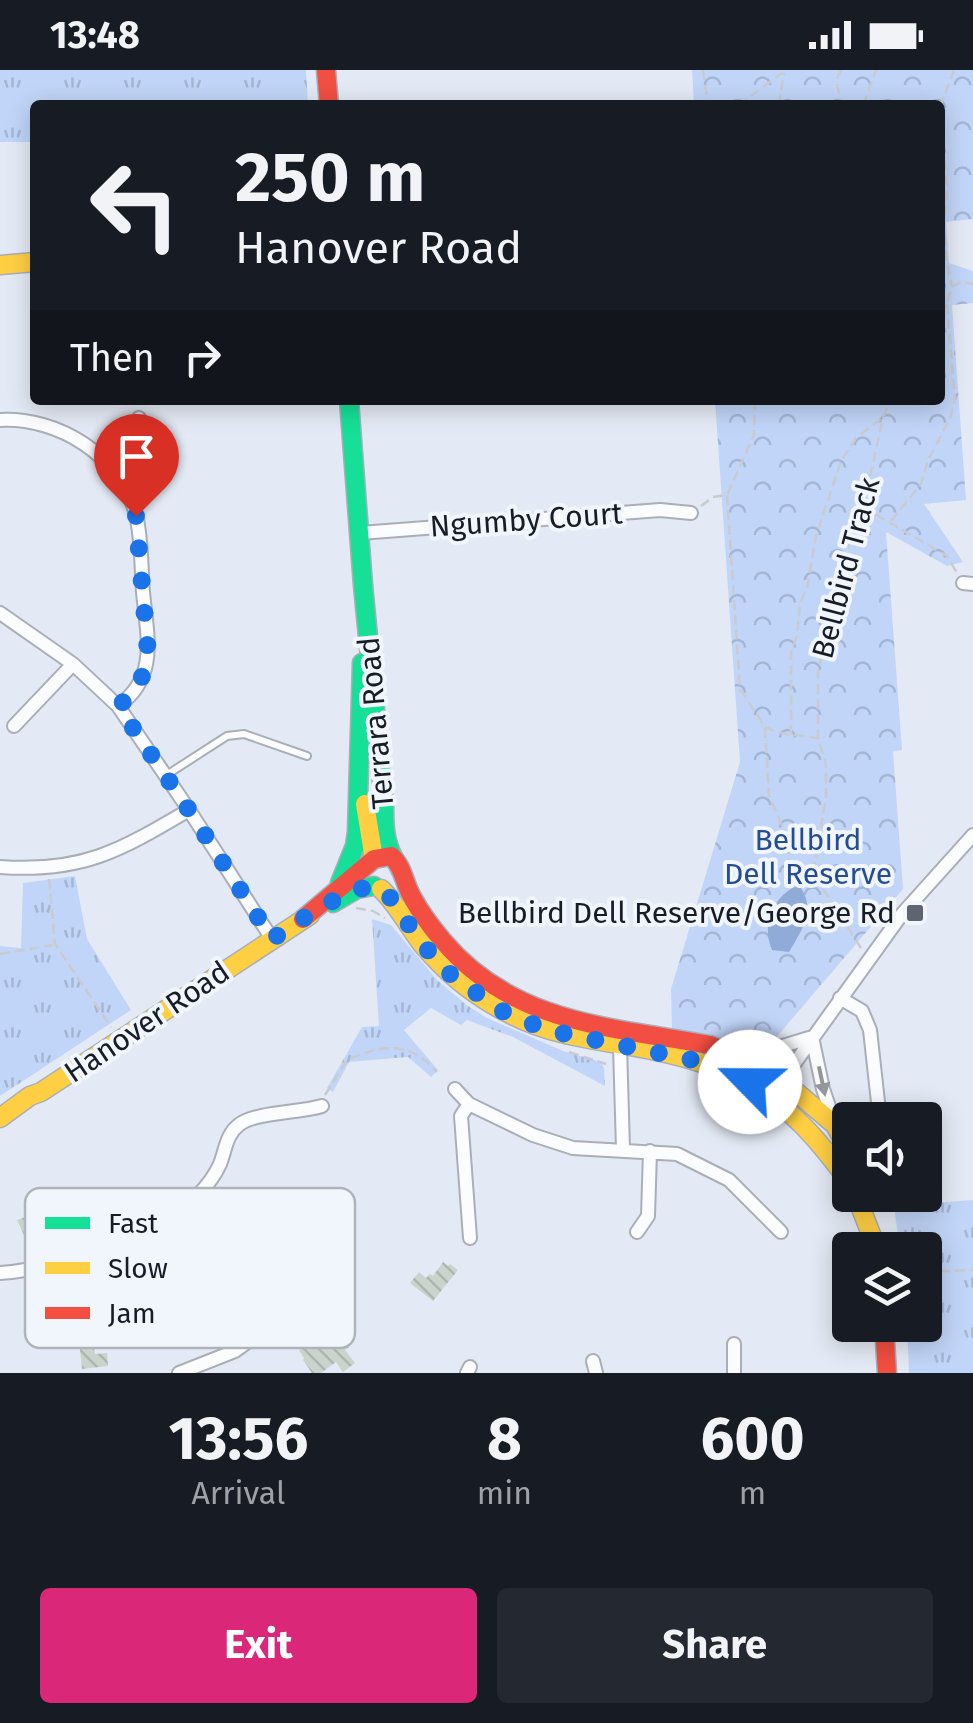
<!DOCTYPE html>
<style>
:root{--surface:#171b24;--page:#242831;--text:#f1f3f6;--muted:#9ea1a6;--accent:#db2777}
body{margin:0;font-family:"Fira Sans",sans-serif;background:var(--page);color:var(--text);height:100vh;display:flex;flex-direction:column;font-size:38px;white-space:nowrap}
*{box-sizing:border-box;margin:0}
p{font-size:32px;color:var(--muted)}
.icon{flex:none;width:55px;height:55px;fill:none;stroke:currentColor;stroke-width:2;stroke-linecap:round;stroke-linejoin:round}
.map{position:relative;height:1303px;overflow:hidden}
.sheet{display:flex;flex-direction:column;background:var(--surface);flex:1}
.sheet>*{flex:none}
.banner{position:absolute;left:30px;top:30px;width:915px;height:305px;border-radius:10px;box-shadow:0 5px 25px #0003;background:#171b24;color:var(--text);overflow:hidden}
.controls{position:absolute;left:832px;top:1032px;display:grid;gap:20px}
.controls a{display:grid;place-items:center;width:110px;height:110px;border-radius:10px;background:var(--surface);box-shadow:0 5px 25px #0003;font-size:50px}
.pin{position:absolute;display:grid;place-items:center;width:85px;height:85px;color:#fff;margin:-102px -42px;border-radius:50% 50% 50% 0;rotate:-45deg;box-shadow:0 0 10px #0007}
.pin .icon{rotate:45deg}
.me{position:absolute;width:110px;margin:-55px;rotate:293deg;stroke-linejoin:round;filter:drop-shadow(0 0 8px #0008)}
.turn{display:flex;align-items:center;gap:35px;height:210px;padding:0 40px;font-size:45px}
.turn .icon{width:130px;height:130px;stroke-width:2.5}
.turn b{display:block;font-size:70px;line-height:85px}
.then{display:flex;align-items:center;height:95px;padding:0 40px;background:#0003;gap:20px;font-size:38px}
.eta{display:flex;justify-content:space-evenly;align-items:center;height:170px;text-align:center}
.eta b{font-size:60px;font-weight:700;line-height:70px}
.button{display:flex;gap:20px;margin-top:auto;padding:20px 40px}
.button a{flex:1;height:115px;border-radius:10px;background:var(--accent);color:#fff;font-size:40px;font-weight:700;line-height:115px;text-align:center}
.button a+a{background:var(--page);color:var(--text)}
.status{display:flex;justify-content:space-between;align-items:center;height:70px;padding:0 50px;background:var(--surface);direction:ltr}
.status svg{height:28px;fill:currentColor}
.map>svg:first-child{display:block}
</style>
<div class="status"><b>13:48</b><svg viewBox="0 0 49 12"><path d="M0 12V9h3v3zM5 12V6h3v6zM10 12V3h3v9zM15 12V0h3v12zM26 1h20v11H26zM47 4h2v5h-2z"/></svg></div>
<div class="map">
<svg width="973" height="1303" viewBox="0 0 973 1303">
<defs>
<pattern id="forest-crowns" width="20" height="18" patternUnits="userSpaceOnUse" patternTransform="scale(2.5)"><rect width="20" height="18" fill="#c1d5f8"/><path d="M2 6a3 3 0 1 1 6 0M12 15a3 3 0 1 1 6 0" fill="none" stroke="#a5b6d5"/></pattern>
<pattern id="park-tufts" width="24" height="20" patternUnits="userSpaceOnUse" patternTransform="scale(2.5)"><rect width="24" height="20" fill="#c1d5f8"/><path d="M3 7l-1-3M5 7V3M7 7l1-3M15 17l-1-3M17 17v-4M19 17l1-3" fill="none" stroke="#a5b6d5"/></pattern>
<pattern id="building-back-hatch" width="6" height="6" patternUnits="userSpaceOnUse" patternTransform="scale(2.5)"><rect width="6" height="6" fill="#cad4cc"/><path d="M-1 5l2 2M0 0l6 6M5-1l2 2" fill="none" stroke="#adb6af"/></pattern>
</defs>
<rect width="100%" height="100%" fill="#e4eaf5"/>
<path fill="url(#forest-crowns)" d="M692,0H973V149L946,152L949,193L973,201V233L952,235L966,430L924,434L963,492L947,496L886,462L902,680L893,681L903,819L774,970L722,973L672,960L671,919L740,692L715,330H940V35H694Z"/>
<path fill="url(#park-tufts)" d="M0,0H306L308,35H35V72H0Z
M75,806L87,869L131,940L0,1026V876L21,878L23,813Z
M372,849L391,855L437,910L468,936L487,948L563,981L601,992L604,998L605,1016L513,967L467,950L461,955L431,938L404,960L438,1000L431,1007L408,987L349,992L333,1022L327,1018L362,957L379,956Z
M973,1130V1303H909L907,1255H925V1180H900L894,1136Z"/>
<path fill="#91abd8" d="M799,815C817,839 802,860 789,882L772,880C761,855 773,825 799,815Z"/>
<path fill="url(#building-back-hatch)" d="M39,1142L48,1167L28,1174L17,1150Z
M443,1192L448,1196L450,1194L458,1200L433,1231L410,1213L419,1202L426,1208L430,1204L433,1206Z
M316,1252L323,1261L334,1252L345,1267L343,1269L349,1277L345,1280L355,1293L343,1302L336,1292L321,1303H312L303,1290L304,1288L299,1280L302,1278L295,1268Z
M93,1269L95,1284L107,1283L108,1296L82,1299L79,1270Z"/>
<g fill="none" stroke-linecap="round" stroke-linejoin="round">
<g stroke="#a9aeb8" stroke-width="10">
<path id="lane" d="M165,706L227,666L244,664L307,686"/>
</g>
<g stroke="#a9aeb8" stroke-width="16">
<path id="street" d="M0,350C59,347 121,386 136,445C142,469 141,497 143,522C147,566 159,607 118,636
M107,392L139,348
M360,463L660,440L691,443
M963,513L973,514
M0,543L73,594L118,636L189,740L272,869
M14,656L73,594
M0,797C83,803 121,780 189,740
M840,928L862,941L870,960L880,1050
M812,967L823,1019L834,1051
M620,976L623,1079
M727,978L760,983L809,968
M779,1015L902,844L973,765
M455,1019L469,1034L533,1065L573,1078L677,1084L729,1110L781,1162
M469,1034L461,1046L470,1168
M637,1162L648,1146L650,1081
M0,1203C44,1201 84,1181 124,1164C150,1153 177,1145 198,1125C207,1116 215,1105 220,1094C226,1079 226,1064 240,1054C257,1042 299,1043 322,1036
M593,1291L596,1303
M179,1303L235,1281L314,1224L339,1200
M467,1303L470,1297
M734,1303V1274"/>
</g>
<g stroke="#a9aeb8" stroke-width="21">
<path id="fast" d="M349,330L363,515L384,733C384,753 384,771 394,789
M340,813L355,776L357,762L362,593
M333,833L357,819L374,816"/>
</g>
<g stroke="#a9aeb8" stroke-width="21">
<path id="slow" d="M0,195L35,192
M365,734L374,789
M381,819C398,835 408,856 422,874C447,904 477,928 512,945C549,964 589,969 630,976C739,995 785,1023 850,1113
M725,982L782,1010L835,1055L850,1082
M0,1048L30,1026L41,1022L310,845
M856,1125L877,1180"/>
</g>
<g stroke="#a9aeb8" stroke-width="21">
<path id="jam" d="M326,0L329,35
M303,849L374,789L391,786C403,796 404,813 412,827C420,842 431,857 443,871C513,954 611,957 710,975L725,982
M884,1255L887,1303"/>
</g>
<path stroke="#c8cbcf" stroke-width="2.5" stroke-dasharray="10 5" stroke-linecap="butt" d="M703,0L708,35
M841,0L836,11L842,35
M739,35L786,0
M779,35L784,3
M863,35L876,0
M940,37L954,0
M940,61L947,115L944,159L946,188L952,216
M940,244L947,234L952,216L962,212L973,214
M727,425L740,619L765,657L780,663L817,668
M701,436L713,427L727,425L754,365L755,330
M863,437L947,486L957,503
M891,451L921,414L928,390L950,349L955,328L947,234
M765,658L769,726L788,769L789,803H812
M791,665V581L797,566L800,533L807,518L816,466L841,391L856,368L882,348
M49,809L55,874L111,957
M356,838L373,841L385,848
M861,878L813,803L826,728V694L818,668V601L849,473L872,399L883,347L891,330
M0,884L53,875
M569,982L606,994
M325,1025L347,990C383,974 410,971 437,1002
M925,1202L973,1200"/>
<use href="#lane" stroke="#fbfcfe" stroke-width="6"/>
<use href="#street" stroke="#fbfcfe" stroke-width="12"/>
<use href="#fast" stroke="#16e098" stroke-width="18"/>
<use href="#slow" stroke="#ffcf43" stroke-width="18"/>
<use href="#jam" stroke="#f24e42" stroke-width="18"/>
</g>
<defs><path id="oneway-solid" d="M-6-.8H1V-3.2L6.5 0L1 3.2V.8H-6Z" transform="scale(2.5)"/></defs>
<use fill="#94989e" href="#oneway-solid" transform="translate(822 1011) rotate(78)"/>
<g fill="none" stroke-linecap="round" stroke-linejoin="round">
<path stroke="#1a73e8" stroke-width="18" stroke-dasharray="0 32.4" d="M136,446L148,583C144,607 138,621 118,636L189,740L272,869C298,852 344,819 374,816L389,826L423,875L452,906L504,942L547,960L698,991L750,1012"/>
</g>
<rect fill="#5e6570" stroke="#f1f5fc" stroke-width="4" x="905" y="833" width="20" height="20" rx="5"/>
<g text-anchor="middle" stroke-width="8" stroke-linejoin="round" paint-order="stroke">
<g font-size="30" fill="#161d28" stroke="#f1f5fc">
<text transform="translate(526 450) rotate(-4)" y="10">Ngumby Court</text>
<text transform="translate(846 498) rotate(-75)" y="10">Bellbird Track</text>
<text transform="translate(376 653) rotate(-95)" y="10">Terrara Road</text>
<text transform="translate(147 952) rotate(-34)" y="10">Hanover Road</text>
</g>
<g font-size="30" fill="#254d96" stroke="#f1f5fc">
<text x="808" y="780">Bellbird<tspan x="808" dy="34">Dell Reserve</tspan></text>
</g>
<g font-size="30" fill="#161d28" stroke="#f1f5fc" text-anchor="end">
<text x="895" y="853">Bellbird Dell Reserve/George Rd</text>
</g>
</g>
<rect x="25" y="1118" width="330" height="160" rx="15" fill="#f1f5fc" stroke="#afb4bc" stroke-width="2.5"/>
<rect x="45" y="1147" width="45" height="12" fill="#16e098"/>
<rect x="45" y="1192" width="45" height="12" fill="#ffcf43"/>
<rect x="45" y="1237" width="45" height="12" fill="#f24e42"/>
<g font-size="28" fill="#161d28">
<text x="108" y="1163">Fast</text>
<text x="108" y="1208">Slow</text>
<text x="108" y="1253">Jam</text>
</g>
</svg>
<div class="controls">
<a><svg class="icon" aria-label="sound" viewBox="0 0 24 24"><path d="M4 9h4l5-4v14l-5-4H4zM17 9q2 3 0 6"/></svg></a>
<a><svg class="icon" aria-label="layers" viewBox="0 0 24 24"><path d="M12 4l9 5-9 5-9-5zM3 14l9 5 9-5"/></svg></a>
</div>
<div class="pin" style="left:136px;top:446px;background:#d93025"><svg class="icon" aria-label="arrive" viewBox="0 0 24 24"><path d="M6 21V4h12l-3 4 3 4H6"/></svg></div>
<svg class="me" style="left:750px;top:1012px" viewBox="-20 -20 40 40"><circle r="19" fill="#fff"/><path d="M0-13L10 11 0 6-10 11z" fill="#1a73e8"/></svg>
<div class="banner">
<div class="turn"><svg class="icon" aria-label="left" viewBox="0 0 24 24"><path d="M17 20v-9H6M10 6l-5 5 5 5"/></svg><div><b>250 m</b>Hanover Road</div></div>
<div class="then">Then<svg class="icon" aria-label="right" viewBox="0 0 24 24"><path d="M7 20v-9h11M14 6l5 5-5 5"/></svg></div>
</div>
</div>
<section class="sheet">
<div class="eta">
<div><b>13:56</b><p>Arrival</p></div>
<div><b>8</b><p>min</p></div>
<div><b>600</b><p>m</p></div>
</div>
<div class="button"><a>Exit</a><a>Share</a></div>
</section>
